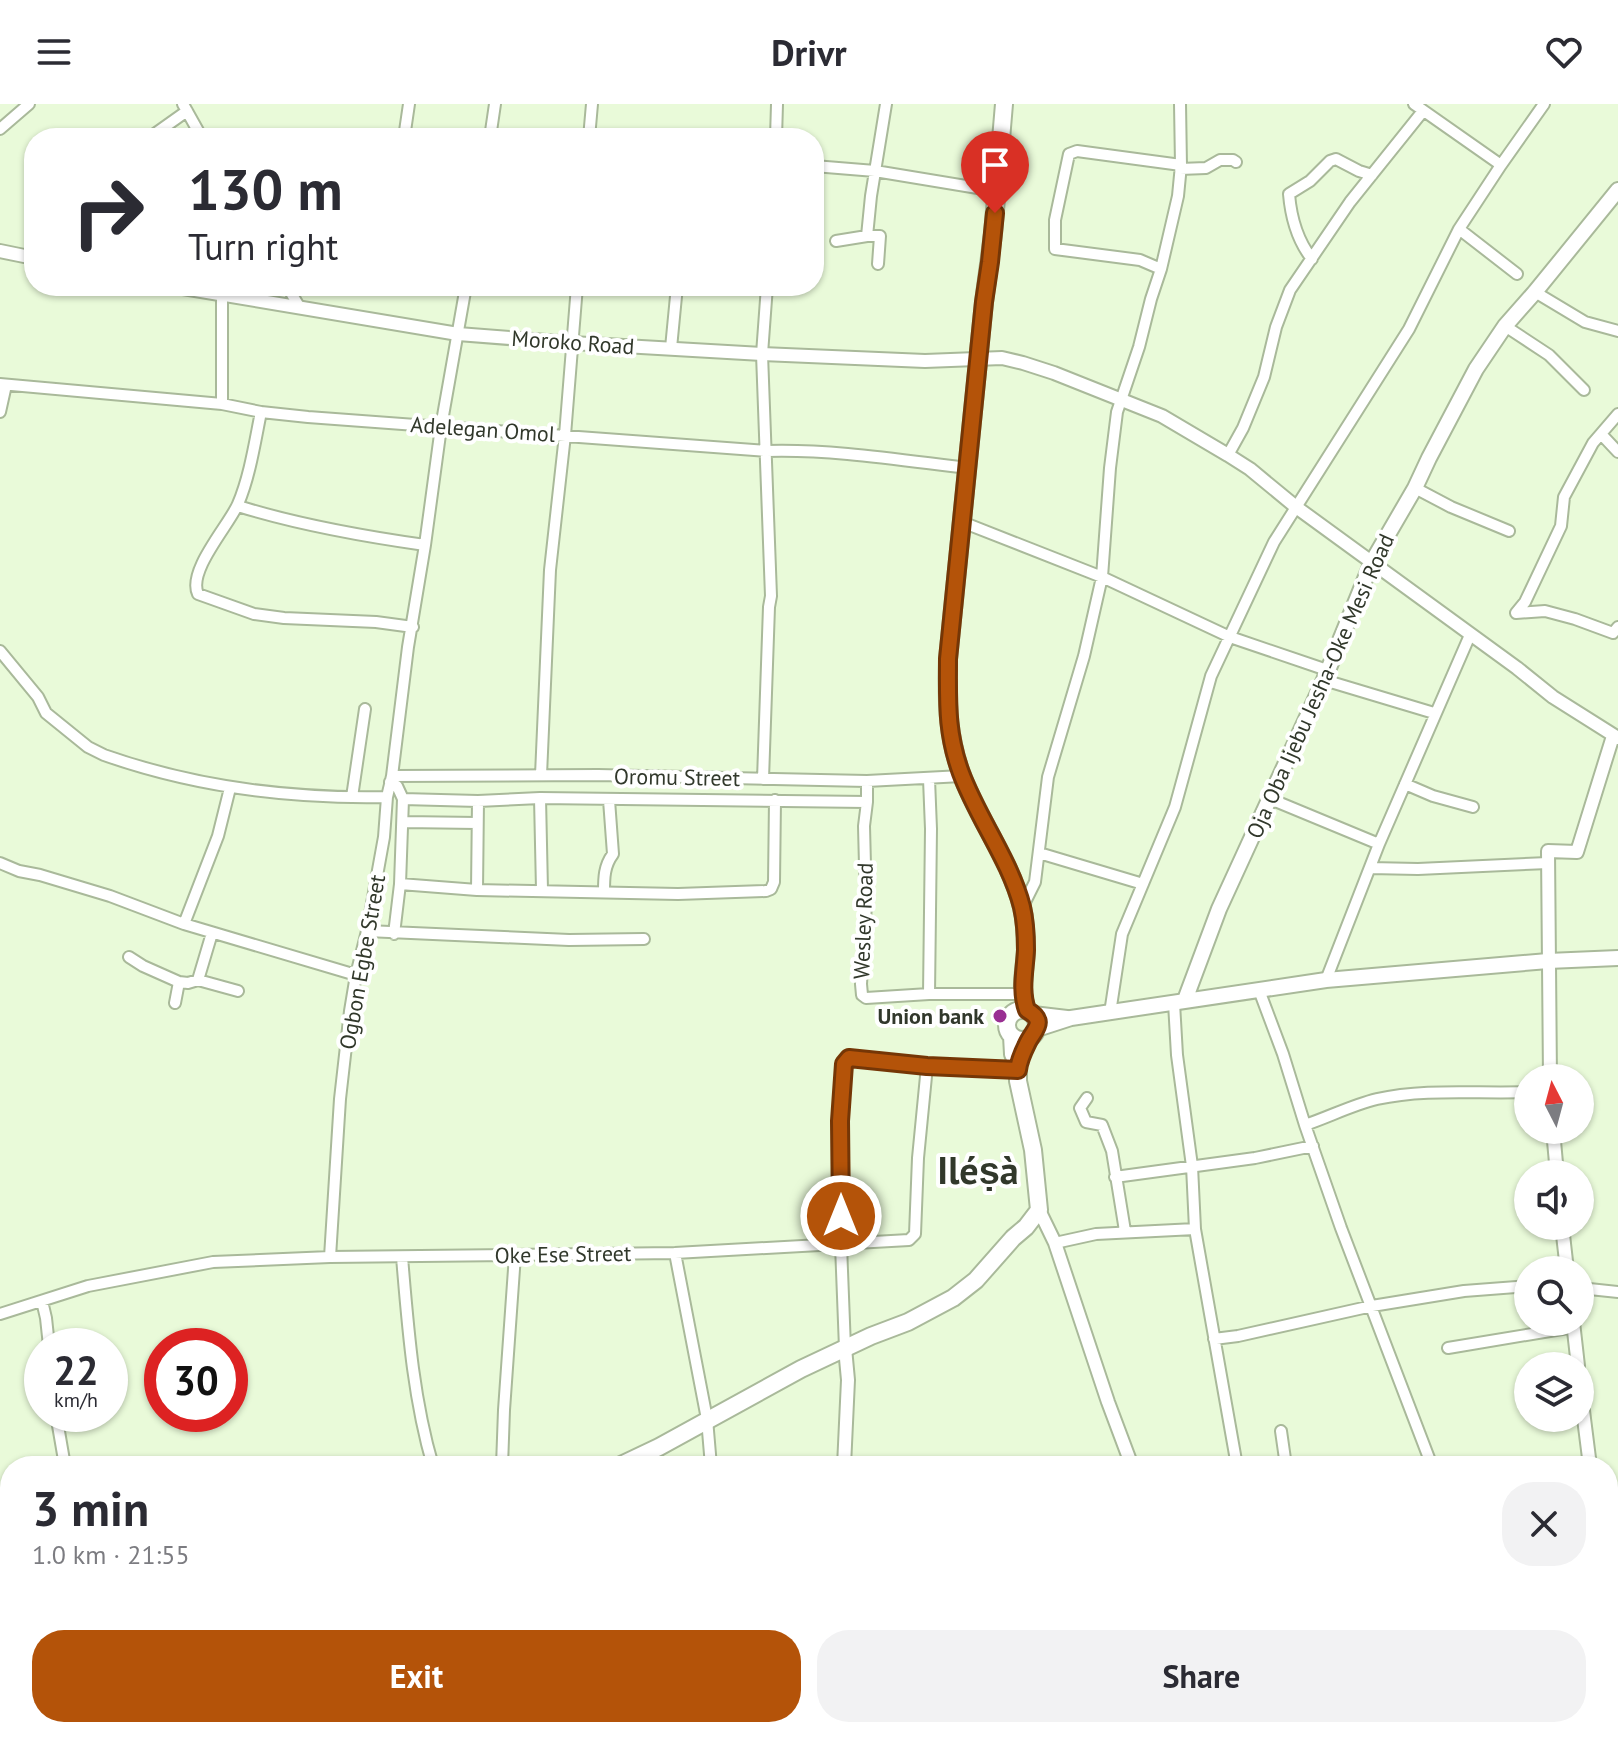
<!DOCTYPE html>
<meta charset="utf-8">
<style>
:root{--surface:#fff;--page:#f2f2f3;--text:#2b2b33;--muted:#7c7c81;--accent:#b45309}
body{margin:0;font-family:"PT Sans",sans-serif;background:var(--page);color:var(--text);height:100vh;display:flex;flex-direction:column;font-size:30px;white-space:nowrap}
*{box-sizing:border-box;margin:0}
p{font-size:26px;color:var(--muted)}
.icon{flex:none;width:44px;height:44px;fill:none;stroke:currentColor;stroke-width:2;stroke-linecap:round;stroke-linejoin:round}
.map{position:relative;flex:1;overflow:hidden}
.side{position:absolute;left:0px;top:1352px;width:1618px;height:282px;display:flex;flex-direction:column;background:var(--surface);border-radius:32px 32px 0 0;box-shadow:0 2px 6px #0004}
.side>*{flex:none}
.guide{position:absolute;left:24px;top:24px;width:800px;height:168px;border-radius:32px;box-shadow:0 2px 6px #0004;background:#fff;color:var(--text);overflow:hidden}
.needle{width:52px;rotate:354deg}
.controls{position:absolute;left:1514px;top:960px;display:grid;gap:16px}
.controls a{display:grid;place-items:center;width:80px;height:80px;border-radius:50%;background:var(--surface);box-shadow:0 2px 6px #0004;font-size:40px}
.speed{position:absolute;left:24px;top:1224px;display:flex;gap:16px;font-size:40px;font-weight:700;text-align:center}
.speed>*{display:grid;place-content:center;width:104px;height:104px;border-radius:50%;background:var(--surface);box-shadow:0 2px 6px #0004;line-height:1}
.speed small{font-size:20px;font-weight:400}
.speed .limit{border:12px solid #d22;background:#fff;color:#111}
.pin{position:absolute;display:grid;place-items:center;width:68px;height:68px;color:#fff;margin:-82px -34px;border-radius:50% 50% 50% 0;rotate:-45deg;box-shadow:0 0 8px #0007}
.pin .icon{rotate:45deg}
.me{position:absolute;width:88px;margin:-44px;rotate:0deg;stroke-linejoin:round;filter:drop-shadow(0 0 6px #0008)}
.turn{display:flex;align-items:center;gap:28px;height:168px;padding:0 32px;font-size:36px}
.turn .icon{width:104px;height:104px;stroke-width:2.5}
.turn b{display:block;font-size:56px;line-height:68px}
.round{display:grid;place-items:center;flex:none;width:84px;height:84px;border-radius:32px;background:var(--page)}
.summary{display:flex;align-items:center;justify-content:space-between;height:136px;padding:0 32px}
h1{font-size:48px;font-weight:700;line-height:60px}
.primary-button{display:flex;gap:16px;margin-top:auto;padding:16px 32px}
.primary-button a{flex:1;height:92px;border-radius:32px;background:var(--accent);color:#fff;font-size:32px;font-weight:700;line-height:92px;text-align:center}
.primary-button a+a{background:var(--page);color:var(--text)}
header{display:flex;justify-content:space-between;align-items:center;height:104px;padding:0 32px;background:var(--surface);font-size:36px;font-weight:700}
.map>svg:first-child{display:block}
</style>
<header><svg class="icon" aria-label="menu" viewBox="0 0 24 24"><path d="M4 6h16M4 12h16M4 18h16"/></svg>Drivr<svg class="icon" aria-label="heart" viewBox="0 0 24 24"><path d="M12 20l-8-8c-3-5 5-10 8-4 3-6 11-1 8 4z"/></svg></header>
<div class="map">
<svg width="1618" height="1633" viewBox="0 0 1618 1633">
<rect width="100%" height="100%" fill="#e9fad9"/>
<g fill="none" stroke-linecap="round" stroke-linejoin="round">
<g stroke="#a9b99a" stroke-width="14">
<path id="minor" d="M183,0L202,34
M1414,0L1501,61
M0,25L29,0
M149,34L187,7
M341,34V33
M404,34L409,0
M490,34L495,0
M589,34L592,0
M776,34L777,0
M814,62L875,67L996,87
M1180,65L1206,64L1220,56H1233L1236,58
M1459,125L1517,170
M867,132H880L878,160
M836,137L867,132L871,92L886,0
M1312,155C1297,136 1291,114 1289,90L1310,77L1330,57L1336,55L1359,67L1372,71
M1161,165L1140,156L1055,145V116L1069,50L1077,47L1181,61
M287,182L300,204
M1535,188L1585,218L1618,227
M1505,222L1549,251L1584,286
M671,244L677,182
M0,280L222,300L261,308L308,313L766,347C833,345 900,356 967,364
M222,300V192
M0,308L6,281
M261,308C255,337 250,372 238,400C229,421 187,467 198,490L254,510L284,514L376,518L413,523
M1602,331L1618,348
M1228,351L1243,324L1264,273L1276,223L1290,186L1350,98L1423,7
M1415,384L1451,403L1509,427
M238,402C299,421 361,432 425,441
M962,418L1102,473L1230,533L1327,566
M1516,509L1525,498L1561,422L1564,393L1593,339L1618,310
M1516,509L1545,507L1575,515L1613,529L1618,523
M0,547L38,593L46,609L88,643L104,651C195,683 291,695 387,693
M1324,576L1434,609
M541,671L550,466L565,331L577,182
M392,672L598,671L867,677L962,672
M763,675L769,503L771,492L762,250L767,182
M929,675L931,725L929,890
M867,677V698L864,722L866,801L861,880L862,891L866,894L929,890H1022
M390,678L397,682L403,695L400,780L394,830
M1405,680L1433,692L1473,703
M352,693L365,605
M540,694L542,786
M1268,694L1379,740
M403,695L478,697L540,694L867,698
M404,718L477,719
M1039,749L1143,780
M0,759L19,767L40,771L110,792L184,820L356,871
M1370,764L1418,765L1548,759
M400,780L477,786L678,790L766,787L771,785L774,778L775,696
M477,786L478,697
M604,788C604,774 604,762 613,750L609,696
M1022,804L1035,778L1048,673L1084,552L1102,473L1110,364L1117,308L1139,243L1151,195L1161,165L1178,92L1181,61L1180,0
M184,820L218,732L230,684
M367,827L569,836L644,835
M129,853L143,862L179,878L175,899
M198,876L238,887
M1326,876L1379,740L1470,531
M179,878L188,879L198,876L212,829
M1259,886L1283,950L1305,1021L1341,1124L1432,1362
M1174,899L1177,951L1192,1062L1195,1125L1237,1362
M1110,909L1122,830L1175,703L1211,572L1274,438L1409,225L1459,125L1501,61L1544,0
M1087,994L1080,1004L1086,1018L1102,1021L1112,1047L1125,1127
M1305,1021C1329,1013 1352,1001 1377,995C1426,984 1478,990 1528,988
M1115,1073L1255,1054L1313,1042
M1055,1139L1096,1130L1195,1125
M675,1149L707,1315L711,1362
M330,1153L340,995L350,907L356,871L367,827L384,733L387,693L392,672L408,543L425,441L441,323L466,182
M402,1153C408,1224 413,1294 433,1362
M1580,1184L1618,1188
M42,1197L46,1214L49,1242
M0,1210L88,1182L213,1158L330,1153L675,1149L909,1136L915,1130L918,1054L927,962
M1214,1235L1238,1232L1372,1202L1464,1187L1528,1182
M845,1244L841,1141L840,1017L846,956L849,954L927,962L1018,966
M1448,1244L1574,1223
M56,1310L65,1362
M1281,1327L1286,1362
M502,1362L504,1306L515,1151
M0,1438L10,1432
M1465,1624L1469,1633
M1550,1624L1555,1633
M36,1633L61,1624
M499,1633V1624
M538,1633L539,1624
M680,1633L682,1624
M1211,1633L1217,1624"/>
</g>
<g stroke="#a9b99a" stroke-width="16">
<path id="tertiary" d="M0,147L34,154
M171,182L458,230L572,239L762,250L925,257L1002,254L1023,259L1054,269L1162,312L1228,351L1250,365L1296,403L1517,564L1553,593L1618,634
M1550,974L1548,747L1577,748L1613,632
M1553,1026L1557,1070
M1039,1106L1055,1139L1108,1298L1132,1362
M1562,1122L1567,1166
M1573,1218L1578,1262
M1580,1283L1590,1362
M844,1362L848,1276L845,1244
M1608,1438L1618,1433
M1608,1456L1618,1475
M1282,1624L1293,1633
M833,1633L834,1624
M1311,1633L1320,1624"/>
</g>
<g stroke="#a9b99a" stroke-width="18">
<path id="secondary" d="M1185,896L1219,805L1324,576L1372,458L1415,384L1429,354L1476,265L1505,222L1535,188L1618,86
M1033,910L1067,914
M1037,925L1071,914L1326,876L1548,857L1618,854"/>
</g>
<g stroke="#a9b99a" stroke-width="20">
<path id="primary" d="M1004,0L993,130L984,198L948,555C947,596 947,630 961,669C978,715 1010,756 1022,803C1025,816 1026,833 1026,846C1025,867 1019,886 1027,906
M1007 921a15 15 0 1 1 30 0a15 15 0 1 1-30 0Z
M619,1362L659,1343L801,1265L871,1232L908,1218L953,1194L976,1176L1013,1134L1026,1123L1039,1106L1033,1046L1018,977V961L1013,950L1012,932
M214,1633L228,1624"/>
</g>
<use href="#minor" stroke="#fff" stroke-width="10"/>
<use href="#tertiary" stroke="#fff" stroke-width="12"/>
<use href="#secondary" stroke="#fff" stroke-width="14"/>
<use href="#primary" stroke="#fff" stroke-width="16"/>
</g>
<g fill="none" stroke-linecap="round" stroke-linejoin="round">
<g stroke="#753606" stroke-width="20">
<path id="route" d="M841,1112L840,1017L844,960L849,954L927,962L1018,966C1019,957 1023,948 1027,940C1033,926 1048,918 1027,906C1020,886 1025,867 1026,846C1026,833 1025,816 1022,803C1010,756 978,715 961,669C946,628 948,597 948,555L984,198L990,158L995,109"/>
</g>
<use href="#route" stroke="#b45309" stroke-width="14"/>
</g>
<circle fill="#992f92" stroke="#fff" stroke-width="3" cx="1000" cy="912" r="8"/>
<g text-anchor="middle" stroke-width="8" stroke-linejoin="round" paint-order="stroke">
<g font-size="22" fill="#31382b" stroke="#fff">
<text transform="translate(573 238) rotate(4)" y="8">Moroko Road</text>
<text transform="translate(483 325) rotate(4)" y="8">Adelegan Omol</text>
<text transform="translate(1320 582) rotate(-66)" y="8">Oja Oba Ijebu Jesha-Oke Mesi Road</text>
<text transform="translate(677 673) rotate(1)" y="8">Oromu Street</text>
<text transform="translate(863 817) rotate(-88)" y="8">Wesley Road</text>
<text transform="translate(362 858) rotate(-80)" y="8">Ogbon Egbe Street</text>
<text transform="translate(563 1150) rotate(-1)" y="8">Oke Ese Street</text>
</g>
<g font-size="22" font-weight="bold" fill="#31382b" stroke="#fff" text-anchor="end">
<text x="984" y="920">Union bank</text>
</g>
<g font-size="38" font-weight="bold" fill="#31382b" stroke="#fff">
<text x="978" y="1080">Iléṣà</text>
</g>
</g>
</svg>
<div class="controls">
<a><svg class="needle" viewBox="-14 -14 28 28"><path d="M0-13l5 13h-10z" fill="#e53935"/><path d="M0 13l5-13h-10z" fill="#7c7c81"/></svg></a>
<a><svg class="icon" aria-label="sound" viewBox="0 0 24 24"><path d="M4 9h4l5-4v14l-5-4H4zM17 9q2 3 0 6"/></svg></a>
<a><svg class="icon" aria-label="search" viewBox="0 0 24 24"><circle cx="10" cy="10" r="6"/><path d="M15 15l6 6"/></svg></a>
<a><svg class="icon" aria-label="layers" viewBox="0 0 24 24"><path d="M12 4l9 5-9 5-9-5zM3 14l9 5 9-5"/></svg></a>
</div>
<div class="speed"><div>22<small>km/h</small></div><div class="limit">30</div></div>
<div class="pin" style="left:995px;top:109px;background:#d93025"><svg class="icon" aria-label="arrive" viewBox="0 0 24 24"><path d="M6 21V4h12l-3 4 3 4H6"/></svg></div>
<svg class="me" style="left:841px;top:1112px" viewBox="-20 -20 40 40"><circle r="17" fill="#b45309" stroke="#fff" stroke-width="3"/><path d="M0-11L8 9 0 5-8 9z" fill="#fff"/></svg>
<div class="guide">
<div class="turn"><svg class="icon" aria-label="right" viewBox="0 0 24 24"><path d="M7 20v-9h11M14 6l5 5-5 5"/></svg><div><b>130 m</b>Turn right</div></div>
</div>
<section class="side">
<div class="summary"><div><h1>3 min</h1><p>1.0 km · 21:55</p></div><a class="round"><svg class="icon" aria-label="close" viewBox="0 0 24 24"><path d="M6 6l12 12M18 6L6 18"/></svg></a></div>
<div class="primary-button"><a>Exit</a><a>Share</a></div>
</section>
</div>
